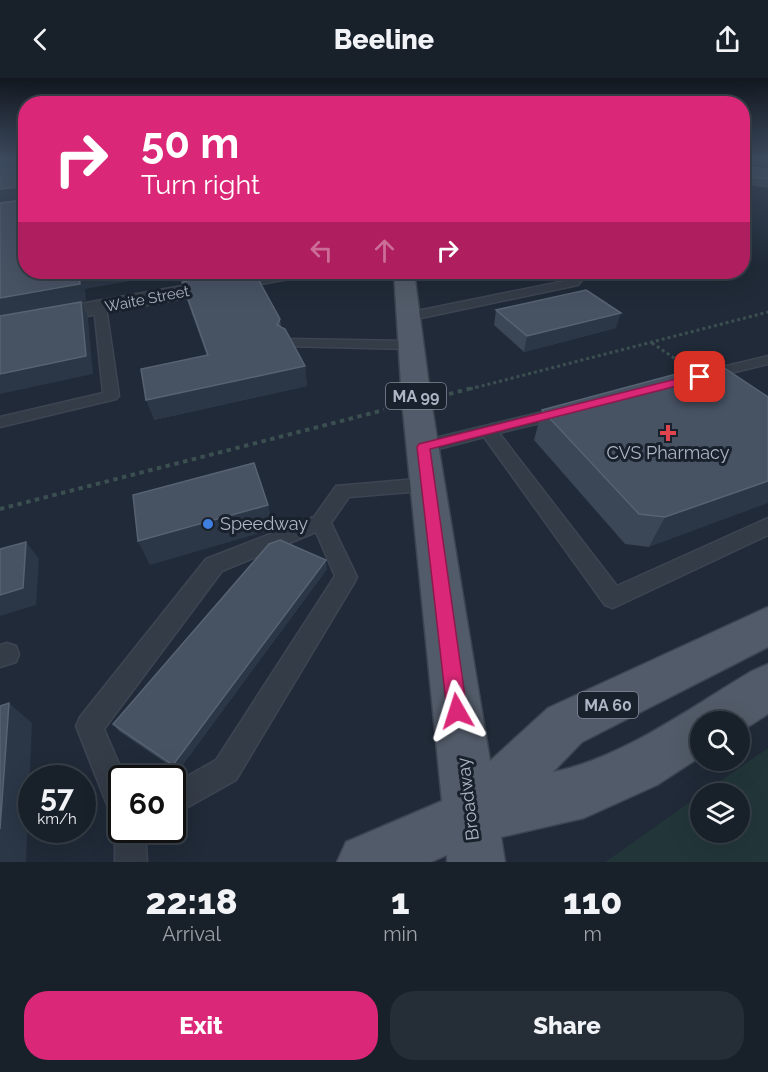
<!DOCTYPE html>
<style>
:root{--surface:#18202a;--page:#252d36;--text:#f1f3f6;--muted:#9fa3a8;--line:#363e47;--accent:#db2777}
body{margin:0;font-family:Raleway,sans-serif;background:var(--page);color:var(--text);height:100vh;display:flex;flex-direction:column;font-size:22px;white-space:nowrap}
*{box-sizing:border-box;margin:0}
p{font-size:20px;color:var(--muted)}
.icon{flex:none;width:33px;height:33px;fill:none;stroke:currentColor;stroke-width:2;stroke-linecap:round;stroke-linejoin:round}
.map{position:relative;height:784px;overflow:hidden}
.details{display:flex;flex-direction:column;background:var(--surface);flex:1}
.details>*{flex:none}
.hud{position:absolute;left:18px;top:18px;width:732px;height:183px;border-radius:24px;box-shadow:0 6px 24px #0002,0 0 0 2px var(--line);background:#db2777;color:#fff;overflow:hidden}
.fabs{position:absolute;left:690px;top:633px;display:grid;gap:12px}
.fabs a{display:grid;place-items:center;width:60px;height:60px;border-radius:50%;background:var(--surface);box-shadow:0 6px 24px #0002,0 0 0 2px var(--line);font-size:30px}
.speed{position:absolute;left:18px;top:687px;display:flex;gap:12px;font-size:30px;font-weight:700;text-align:center}
.speed>*{display:grid;place-content:center;width:78px;height:78px;border-radius:50%;background:var(--surface);box-shadow:0 6px 24px #0002,0 0 0 2px var(--line);line-height:1}
.speed small{font-size:15px;font-weight:400}
.speed .limit{border:3px solid #111;border-radius:9px;background:#fff;color:#111}
.pin{position:absolute;display:grid;place-items:center;width:51px;height:51px;color:#fff;margin:-26px;border-radius:12px;box-shadow:0 3px 9px #0006}
.me{position:absolute;width:66px;margin:-33px;rotate:354deg;stroke-linejoin:round;filter:drop-shadow(0 0 4px #0008)}
.turn{display:flex;align-items:center;gap:21px;height:126px;padding:0 24px;font-size:27px}
.turn .icon{width:78px;height:78px;stroke-width:2.5}
.turn b{display:block;font-size:42px;line-height:51px}
.lanes{display:flex;align-items:center;height:57px;padding:0 24px;background:#0003;justify-content:center;gap:30px;direction:ltr}
.lanes .off{opacity:.35}
.eta{display:flex;justify-content:space-evenly;align-items:center;height:102px;text-align:center}
.eta b{font-size:36px;font-weight:800;line-height:42px}
.button{display:flex;gap:12px;margin-top:auto;padding:12px 24px}
.button a{flex:1;height:69px;border-radius:24px;background:var(--accent);color:#fff;font-size:24px;font-weight:800;line-height:69px;text-align:center}
.button a+a{background:var(--page);color:var(--text)}
header{display:flex;justify-content:space-between;align-items:center;height:78px;padding:0 24px;background:var(--surface);font-size:27px;font-weight:800}
.map>svg:first-child{display:block}
</style>
<header><svg class="icon" aria-label="back" viewBox="0 0 24 24"><path d="M15 5l-7 7 7 7"/></svg>Beeline<svg class="icon" aria-label="share" viewBox="0 0 24 24"><path d="M12 15V3M7 8l5-5 5 5M5 13v7h14v-7"/></svg></header>
<div class="map">
<svg width="768" height="784" viewBox="0 0 768 784">
<rect width="100%" height="100%" fill="#202a38"/>
<path fill="#223639" d="M768,670V784H605L700,717V754H740V716L703,715Z"/>
<g fill="none" stroke-linecap="round" stroke-linejoin="round">
<g stroke="#3d4552" stroke-width="3">
<path id="lane" d="M577,194H589L578,207L407,243L401,239L407,235L570,202Z
M100,225L106,229L119,318L116,321L0,349V339L103,315L94,229Z
M289,261L410,263L417,267L410,271L284,268L282,265L284,262Z
M768,278V286L706,301L699,297L701,294Z
M563,329L571,334L569,338L499,355L617,508L768,440V457L613,530L605,527L484,359L423,375L417,373L414,369L417,365L423,363Z
M428,400L435,402L437,407L435,412L349,419L331,445L357,499L354,505L236,702L172,738V707L216,682L335,498L316,454L222,493L104,651L125,700H122V752H145L147,784H115V752L119,742L112,739L76,648L80,639L206,481L314,439L336,408Z
M7,565L16,568L19,576L16,584L0,589V567Z"/>
</g>
<g stroke="#3d4552" stroke-width="3">
<path id="street" d="M262,194H304L301,198L294,200L0,254V240Z"/>
</g>
<g stroke="#3d4552" stroke-width="3">
<path id="primary" d="M394,194H414L431,323L490,683L548,630L768,529V569L582,664L553,694C623,680 691,629 752,593L768,586V636L740,654V644H700V679L657,707L584,740L501,759L505,784H447V777L431,784H337L346,764L442,723L402,323Z"/>
</g>
<path stroke="#3b4f51" stroke-width="3" stroke-dasharray="3 3" stroke-linecap="butt" d="M652,265L683,286
M470,311L768,234"/>
<path stroke="#3b4f51" stroke-width="4" stroke-dasharray="4.5 4.5" stroke-linecap="butt" d="M449,316L476,309
M0,431L384,332"/>
<use href="#lane" fill="#343c48" fill-rule="evenodd"/>
<use href="#street" fill="#343c48" fill-rule="evenodd"/>
<use href="#primary" fill="#525b69" fill-rule="evenodd"/>
</g>
<path fill="#3b4657" d="M742,79H768V88L744,85L745,88L768,91V110L742,106Z
M182,204L280,241L281,249L305,288L307,308L154,342L207,278L187,222Z
M496,232L616,250L524,274L494,247Z
M768,319L649,469L625,466L534,362L542,332Z
M327,491L178,693L119,653L113,646Z"/>
<path fill="#2b3646" d="M20,109L26,122L0,125V111Z
M88,194H153V199L85,211L86,223L0,238V220L79,195Z
M81,224L88,240L93,296L0,316V296Z
M621,235L616,250L524,274L527,258Z
M305,288L307,308L154,342L146,322Z
M768,403V425L649,469L665,439Z
M268,427L274,451L150,487L138,463Z
M26,464L39,481L36,527L0,538V517Z
M326,482L327,491L178,693L173,687Z
M9,625L32,645L26,784H0V751Z"/>
<path fill="#475263" stroke="#576272" stroke-width="1.5" d="M0,79H26V194H88L79,195L80,206L0,220V125L22,122L23,111L20,109L0,111Z
M742,79H744L745,88L768,91V101L742,98Z
M206,199H257L280,241L277,247L285,251L305,288L146,322L141,291L208,277L182,204Z
M586,212L621,235L527,258L496,232Z
M81,224L86,278L0,296V238Z
M717,285L768,319V403L665,439L639,436L542,332Z
M254,385L268,427L138,463L133,417Z
M280,462L326,482L173,687L113,646L269,466Z
M26,464L23,510L0,517V471Z
M9,625L0,751V628Z"/>
<linearGradient id="sky" x2="0" y2="1"><stop stop-color="#12171f"/><stop offset="0.42" stop-color="#3c4a5e"/><stop offset="1" stop-color="#3c4a5e" stop-opacity="0"/></linearGradient>
<rect width="768" height="189" fill="url(#sky)"/>
<path fill="#db2777" stroke="#8e194d" stroke-width="1.5" d="M700,295L706,299L704,301L430,371L467,633L464,640L457,642L450,640L447,633L417,369L419,366Z"/>
<path fill="#e0444e" stroke="#19212d" stroke-width="2" d="M665 346h6v6h6v6h-6v6h-6v-6h-6v-6h6z"/>
<circle fill="#3f7fe0" stroke="#19212d" stroke-width="2" cx="208" cy="446" r="6"/>
<g text-anchor="middle" stroke-width="6" stroke-linejoin="round" paint-order="stroke">
<g font-size="15" fill="#aeb6c5" stroke="#19212d">
<text transform="translate(147 221) rotate(-11)" y="5">Waite Street</text>
</g>
<g fill="#19212d" stroke="#818997" stroke-width="1.5">
<rect x="386" y="305" width="60" height="26" rx="4.5"/>
<rect x="578" y="614" width="60" height="26" rx="4.5"/>
</g>
<g font-size="16" font-weight="bold" fill="#aeb6c5">
<text x="416" y="324">MA 99</text>
<text x="608" y="633">MA 60</text>
</g>
<g font-size="18" fill="#aeb6c5" stroke="#19212d">
<text x="668" y="381">CVS Pharmacy</text>
<text x="220" y="452" text-anchor="start">Speedway</text>
</g>
<g font-size="18" fill="#aeb6c5" stroke="#19212d">
<text transform="translate(468 721) rotate(-97)" y="6">Broadway</text>
</g>
</g>
</svg>
<div class="fabs">
<a><svg class="icon" aria-label="search" viewBox="0 0 24 24"><circle cx="10" cy="10" r="6"/><path d="M15 15l6 6"/></svg></a>
<a><svg class="icon" aria-label="layers" viewBox="0 0 24 24"><path d="M12 4l9 5-9 5-9-5zM3 14l9 5 9-5"/></svg></a>
</div>
<div class="speed"><div>57<small>km/h</small></div><div class="limit">60</div></div>
<div class="pin" style="left:700px;top:299px;background:#d93025"><svg class="icon" aria-label="arrive" viewBox="0 0 24 24"><path d="M6 21V4h12l-3 4 3 4H6"/></svg></div>
<svg class="me" style="left:457px;top:633px" viewBox="-20 -20 40 40"><path d="M0-17L14 15 0 8-14 15z" fill="#db2777" stroke="#fff" stroke-width="4"/></svg>
<div class="hud">
<div class="turn"><svg class="icon" aria-label="right" viewBox="0 0 24 24"><path d="M7 20v-9h11M14 6l5 5-5 5"/></svg><div><b>50 m</b>Turn right</div></div>
<div class="lanes"><svg class="icon off" aria-label="left" viewBox="0 0 24 24"><path d="M17 20v-9H6M10 6l-5 5 5 5"/></svg><svg class="icon off" aria-label="ahead" viewBox="0 0 24 24"><path d="M12 20V5M6 11l6-6 6 6"/></svg><svg class="icon" aria-label="right" viewBox="0 0 24 24"><path d="M7 20v-9h11M14 6l5 5-5 5"/></svg></div>
</div>
</div>
<section class="details">
<div class="eta">
<div><b>22:18</b><p>Arrival</p></div>
<div><b>1</b><p>min</p></div>
<div><b>110</b><p>m</p></div>
</div>
<div class="button"><a>Exit</a><a>Share</a></div>
</section>
